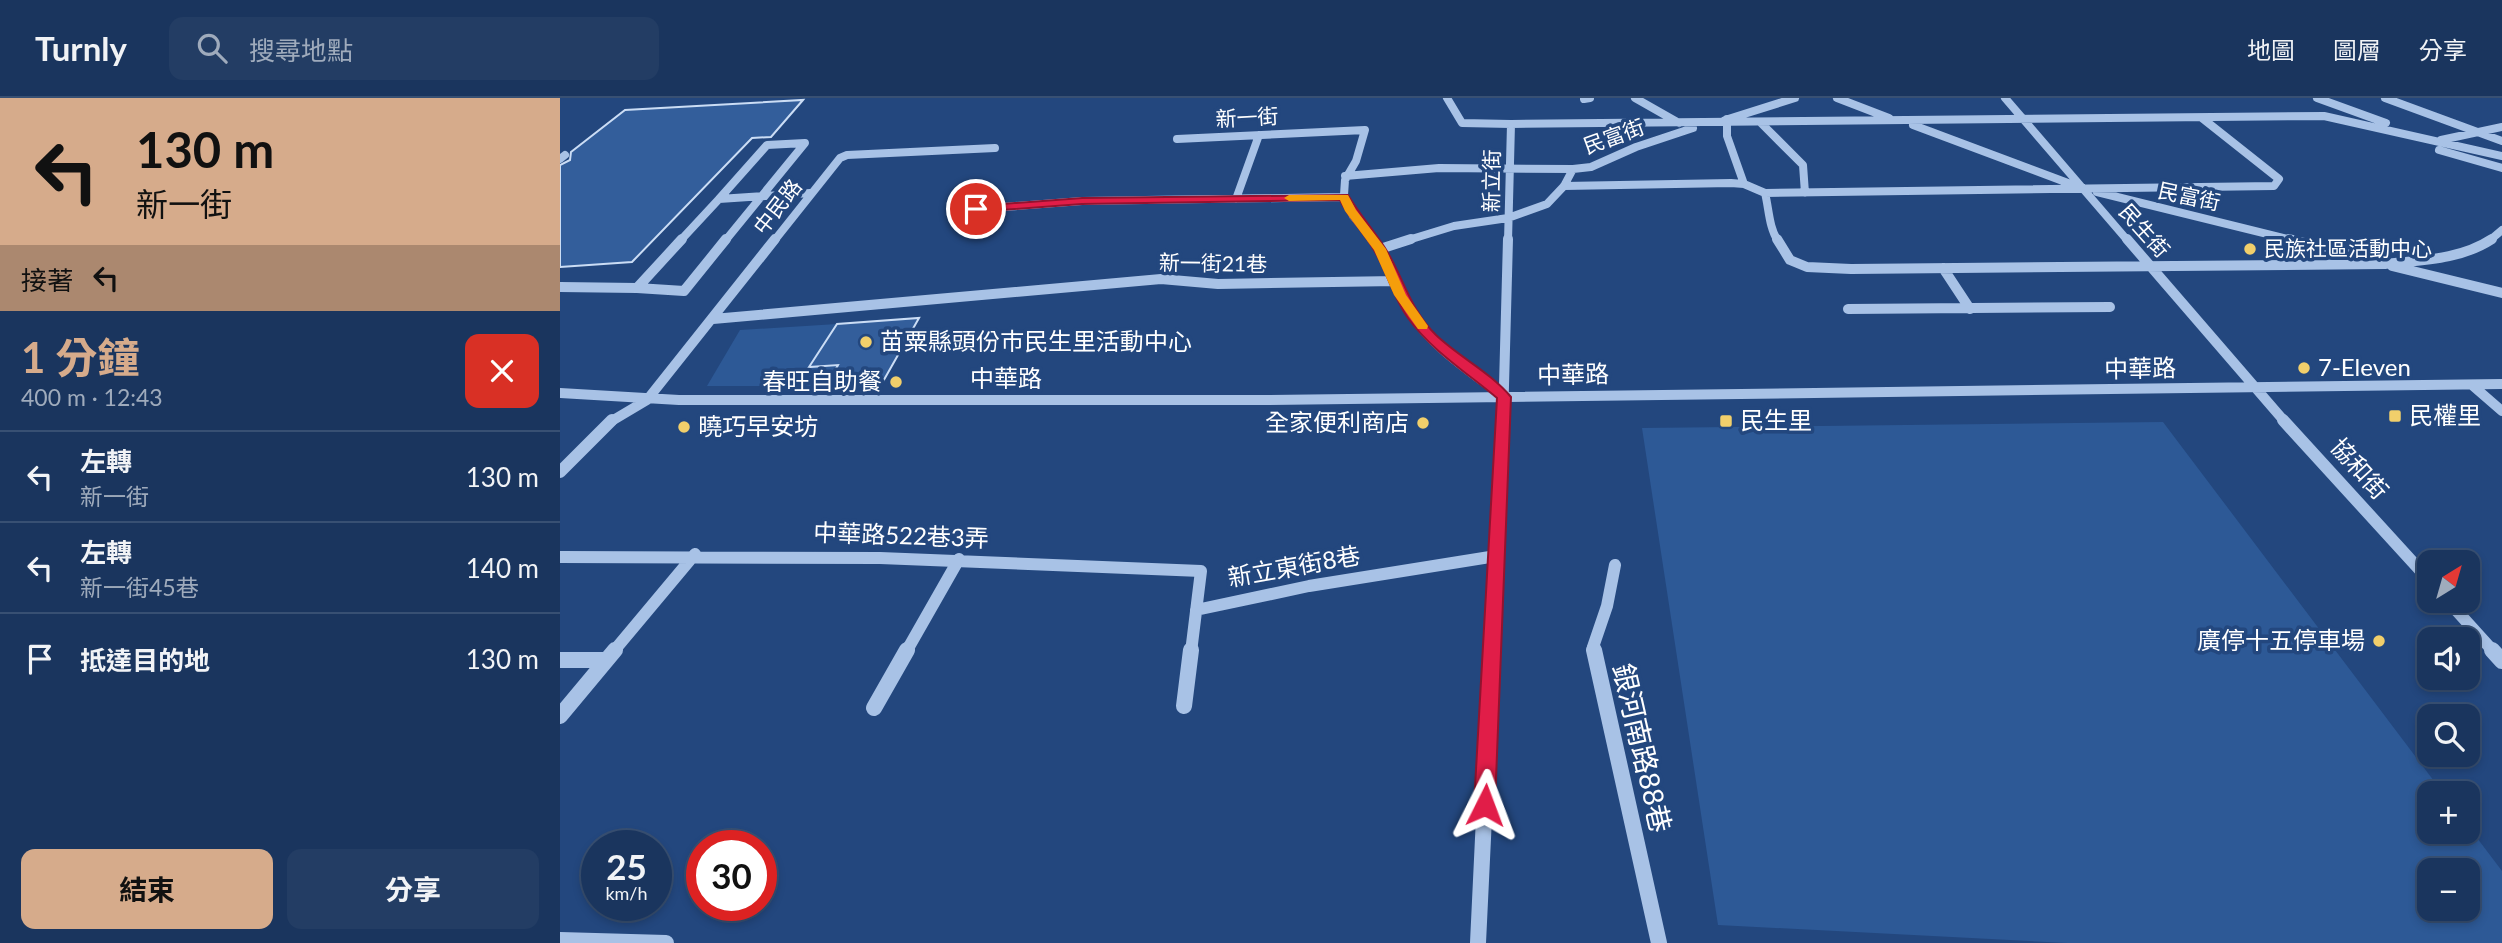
<!DOCTYPE html>
<html lang="zh-TW">
<meta charset="utf-8">
<style>
:root{--surface:#1a355e;--page:#233d64;--text:#f1f3f6;--muted:#9fabbc;--line:#385073;--accent:#d6ab8b}
body{margin:0;font-family:Lato,"Noto Sans TC",sans-serif;background:var(--page);color:var(--text);height:100vh;display:flex;flex-direction:column;font-size:26px;white-space:nowrap}
*{box-sizing:border-box;margin:0}
p{font-size:23px;color:var(--muted)}
.icon{flex:none;width:38px;height:38px;fill:none;stroke:currentColor;stroke-width:2;stroke-linecap:round;stroke-linejoin:round}
.map{position:relative;flex:1;overflow:hidden}
.details{display:flex;flex-direction:column;background:var(--surface);width:560px}
.details>*{flex:none}
.top-card{background:#d6ab8b;color:#111;overflow:hidden}
.needle{width:46px;rotate:37deg}
.buttons{position:absolute;left:1857px;top:452px;display:grid;gap:14px}
.buttons a{display:grid;place-items:center;width:63px;height:63px;border-radius:14px;background:var(--surface);box-shadow:0 4px 10px #0003,0 0 0 2px var(--line);font-size:35px}
.speed{position:absolute;left:21px;top:732px;display:flex;gap:14px;font-size:35px;font-weight:700;text-align:center}
.speed>*{display:grid;place-content:center;width:91px;height:91px;border-radius:50%;background:var(--surface);box-shadow:0 4px 10px #0003,0 0 0 2px var(--line);line-height:1}
.speed small{font-size:18px;font-weight:400}
.speed .limit{border:10px solid #d22;background:#fff;color:#111}
.pin{position:absolute;display:grid;place-items:center;width:60px;height:60px;color:#fff;margin:-30px;border:4px solid #fff;border-radius:50%;box-shadow:0 2px 7px #0007}
.me{position:absolute;width:77px;margin:-38px;rotate:3deg;stroke-linejoin:round;filter:drop-shadow(0 0 5px #0008)}
.turn{display:flex;align-items:center;gap:24px;height:147px;padding:0 21px;font-size:32px}
.turn .icon{width:91px;height:91px;stroke-width:2.5}
.turn b{display:block;font-size:49px;line-height:60px}
.then{display:flex;align-items:center;height:66px;padding:0 21px;background:#0003;gap:14px;font-size:26px}
.round{display:grid;place-items:center;flex:none;width:74px;height:74px;border-radius:14px;background:var(--page)}
.overview{display:flex;align-items:center;justify-content:space-between;height:119px;padding:0 21px}
h1{font-size:42px;font-weight:700;line-height:52px;color:var(--accent)}
.cta{display:flex;gap:14px;margin-top:auto;padding:14px 21px}
.cta a{flex:1;height:80px;border-radius:14px;background:var(--accent);color:#111;font-size:28px;font-weight:700;line-height:80px;text-align:center}
.cta a+a{background:var(--page);color:var(--text)}
ul{padding:0;list-style:none}
li{display:flex;align-items:center;gap:21px;height:91px;padding:0 21px;border-top:2px solid var(--line)}
li div{flex:1}
li b{display:block;font-size:26px}
li em{font-style:normal}
header{display:flex;align-items:center;gap:42px;box-sizing:border-box;height:98px;padding:0 35px;background:var(--surface);border-bottom:2px solid var(--line)}
header strong{font-size:33px}
nav{display:flex;gap:38px;margin-inline-start:auto;font-size:24px}
.search{width:490px;height:63px;background:var(--page);display:flex;align-items:center;gap:18px;box-sizing:border-box;padding:0 24px;border-radius:14px;color:var(--muted);font-size:26px}
main{display:flex;flex:1;min-height:0}
.map>svg:first-child{display:block}
</style>
<header>
<strong>Turnly</strong>
<div class="search"><svg class="icon" aria-label="search" viewBox="0 0 24 24"><circle cx="10" cy="10" r="6"/><path d="M15 15l6 6"/></svg>搜尋地點</div>
<nav><a>地圖</a><a>圖層</a><a>分享</a></nav>
</header>
<main>
<section class="details">
<div class="top-card">
<div class="turn"><svg class="icon" aria-label="left" viewBox="0 0 24 24"><path d="M17 20v-9H6M10 6l-5 5 5 5"/></svg><div><b>130 m</b>新一街</div></div>
<div class="then">接著<svg class="icon" aria-label="left" viewBox="0 0 24 24"><path d="M17 20v-9H6M10 6l-5 5 5 5"/></svg></div>
</div>
<div class="overview"><div><h1>1 分鐘</h1><p>400 m · 12:43</p></div><a class="round" style="background:#d93025;color:#fff"><svg class="icon" aria-label="close" viewBox="0 0 24 24"><path d="M6 6l12 12M18 6L6 18"/></svg></a></div>
<ul>
<li><svg class="icon" aria-label="left" viewBox="0 0 24 24"><path d="M17 20v-9H6M10 6l-5 5 5 5"/></svg><div><b>左轉</b><p>新一街</p></div><em>130 m</em></li>
<li><svg class="icon" aria-label="left" viewBox="0 0 24 24"><path d="M17 20v-9H6M10 6l-5 5 5 5"/></svg><div><b>左轉</b><p>新一街45巷</p></div><em>140 m</em></li>
<li><svg class="icon" aria-label="arrive" viewBox="0 0 24 24"><path d="M6 21V4h12l-3 4 3 4H6"/></svg><div><b>抵達目的地</b></div><em>130 m</em></li>
</ul>
<div class="cta"><a>結束</a><a>分享</a></div>
</section>
<div class="map">
<svg width="1942" height="845" viewBox="0 0 1942 845">
<rect width="100%" height="100%" fill="#23477e"/>
<path fill="#2d5996" fill-rule="evenodd" d="M277,226L250,268L278,267L267,288H147L180,232Z
M1603,324L1883,695H1869V733H1908V728L1942,773V845H1507L1158,827L1082,330ZM1869,772H1908V810H1869Z"/>
<path fill="#335e9b" stroke="#cbddf5" stroke-width="2" d="M243,2L211,39L192,40L72,164L0,169V67L10,62L11,54L65,12Z
M359,220L321,287L267,288L278,267L249,269L277,226Z"/>
<g fill="none" stroke-linecap="round" stroke-linejoin="round">
<path stroke="#a8c2e6" stroke-width="8" d="M887,0L902,25L951,26
M1075,0L1119,25
M1277,0L1329,20
M1445,0L1568,143
M1757,0L1826,25
M1825,0L1942,43
M1024,1L1030,0
M1167,21V38L1184,86
M1165,22L1235,0
M1201,25L1243,67L1245,95
M1353,27L1516,88
M617,41L805,32L796,63L785,82L784,97L793,118L814,143
M1881,42L1942,29
M1879,52L1942,70
M0,61L5,57
M785,78L879,70L1013,71
M1004,88L1171,85L1184,86L1205,95L1714,88L1719,81L1642,20
M1537,94L1736,143
M1205,95C1209,111 1209,130 1218,143
M159,101L207,47L245,45L165,143
M676,101L699,37
M417,111L522,103L784,99
M120,143L159,101L250,95
M214,143L280,60L287,57L435,50
M845,143L894,128L948,120L987,106L1004,88L1013,71L1031,69L1076,49L1133,30
M948,143L951,26L1764,18L1942,58
M1929,143L1942,132"/>
<path stroke="#a8c2e6" stroke-width="10" d="M812,141C830,163 835,191 850,214C873,250 912,274 944,299
M1217,141L1230,162L1247,169L1291,171L1825,166C1862,162 1900,162 1932,141
M1567,141L1725,324
M1729,141L1808,161
M820,151L851,141
M1832,168L1942,195
M1383,170L1410,211
M0,189L77,190L122,141
M77,190L124,193L166,141
M1288,211L1550,209
M153,221L601,181L658,186L836,183
M1912,287L1942,313
M0,295L119,302H710L1942,286
M50,324L87,302L215,141
M943,324L948,141"/>
<path stroke="#a8c2e6" stroke-width="12" d="M1723,322L1869,482
M0,374L52,322
M0,459L320,460L641,473L631,554
M1887,502L1934,554
M636,512L749,488L936,458
M53,554L135,456
M346,554L399,461
M932,554L943,322
M1034,554L1033,549L1047,508L1055,467"/>
<path stroke="#a8c2e6" stroke-width="16" d="M1034,552L1099,845
M1932,552L1942,563
M0,562H46
M624,608L631,552
M314,610L347,552
M0,618L55,552
M0,842L106,845
M918,845L932,552"/>
</g>
<path fill="#e11d48" stroke="#92132f" stroke-width="2" d="M788,97C799,116 813,131 825,150C844,180 849,210 876,237C899,259 930,274 951,299L935,707L932,713L925,716L917,713L914,707L937,300C907,275 871,252 848,220C833,199 827,174 814,152C804,134 789,121 780,102L522,106L416,114L411,111L416,108L522,100Z"/>
<path fill="#f59e0b" d="M788,97L796,112L826,151L846,197L868,228L867,231H858L834,197L814,152L785,113L780,102L729,103L724,100L729,97Z"/>
<g fill="#f1cf6b" stroke="#23477e" stroke-width="2.5">
<circle cx="1690" cy="151" r="7"/>
<circle cx="306" cy="244" r="7"/>
<circle cx="1744" cy="270" r="7"/>
<circle cx="336" cy="284" r="7"/>
<rect x="1828" y="311" width="14" height="14" rx="3.5"/>
<rect x="1159" y="316" width="14" height="14" rx="3.5"/>
<circle cx="863" cy="325" r="7"/>
<circle cx="124" cy="329" r="7"/>
<circle cx="1819" cy="543" r="7"/>
</g>
<g text-anchor="middle" stroke-width="7" stroke-linejoin="round" paint-order="stroke">
<g font-size="21" fill="#fff" stroke="#23477e">
<text transform="translate(687 20) rotate(-3)" y="7">新一街</text>
<text transform="translate(1054 39) rotate(-20)" y="7">民富街</text>
<text transform="translate(932 83) rotate(-89)" y="7">新立街</text>
<text transform="translate(1629 99) rotate(12)" y="7">民富街</text>
<text transform="translate(218 109) rotate(-52)" y="7">中民路</text>
<text transform="translate(1584 133) rotate(48)" y="7">民生街</text>
<text transform="translate(653 166) rotate(1)" y="7">新一街21巷</text>
</g>
<g font-size="21" fill="#fff" stroke="#23477e" text-anchor="start">
<text x="1704" y="158">民族社區活動中心</text>
</g>
<g font-size="24" fill="#fff" stroke="#23477e" text-anchor="start">
<text x="320" y="252">苗粟縣頭份巿民生里活動中心</text>
<text x="1758" y="278">7-Eleven</text>
<text x="322" y="292" text-anchor="end">春旺自助餐</text>
<text x="1849" y="326">民權里</text>
<text x="1180" y="331">民生里</text>
<text x="849" y="333" text-anchor="end">全家便利商店</text>
<text x="138" y="337">曉巧早安坊</text>
<text x="1805" y="551" text-anchor="end">廣停十五停車場</text>
</g>
<g font-size="24" fill="#fff" stroke="#23477e">
<text transform="translate(1580 271) rotate(-1)" y="8">中華路</text>
<text transform="translate(1013 277) rotate(-1)" y="8">中華路</text>
<text x="446" y="289">中華路</text>
<text transform="translate(1799 371) rotate(48)" y="8">協和街</text>
<text transform="translate(341 438) rotate(2)" y="8">中華路522巷3弄</text>
<text transform="translate(734 469) rotate(-10)" y="8">新立東街8巷</text>
</g>
<g font-size="28" fill="#fff" stroke="#23477e">
<text transform="translate(1082 650) rotate(77)" y="10">銀河南路88巷</text>
</g>
</g>
</svg>
<div class="buttons">
<a><svg class="needle" viewBox="-14 -14 28 28"><path d="M0-13l5 13h-10z" fill="#e53935"/><path d="M0 13l5-13h-10z" fill="#9fabbc"/></svg></a>
<a><svg class="icon" aria-label="sound" viewBox="0 0 24 24"><path d="M4 9h4l5-4v14l-5-4H4zM17 9q2 3 0 6"/></svg></a>
<a><svg class="icon" aria-label="search" viewBox="0 0 24 24"><circle cx="10" cy="10" r="6"/><path d="M15 15l6 6"/></svg></a>
<a>+</a>
<a>−</a>
</div>
<div class="speed"><div>25<small>km/h</small></div><div class="limit">30</div></div>
<div class="pin" style="left:416px;top:111px;background:#d93025"><svg class="icon" aria-label="arrive" viewBox="0 0 24 24"><path d="M6 21V4h12l-3 4 3 4H6"/></svg></div>
<svg class="me" style="left:925px;top:707px" viewBox="-20 -20 40 40"><path d="M0-17L14 15 0 8-14 15z" fill="#e11d48" stroke="#fff" stroke-width="4"/></svg>
</div>
</main>
